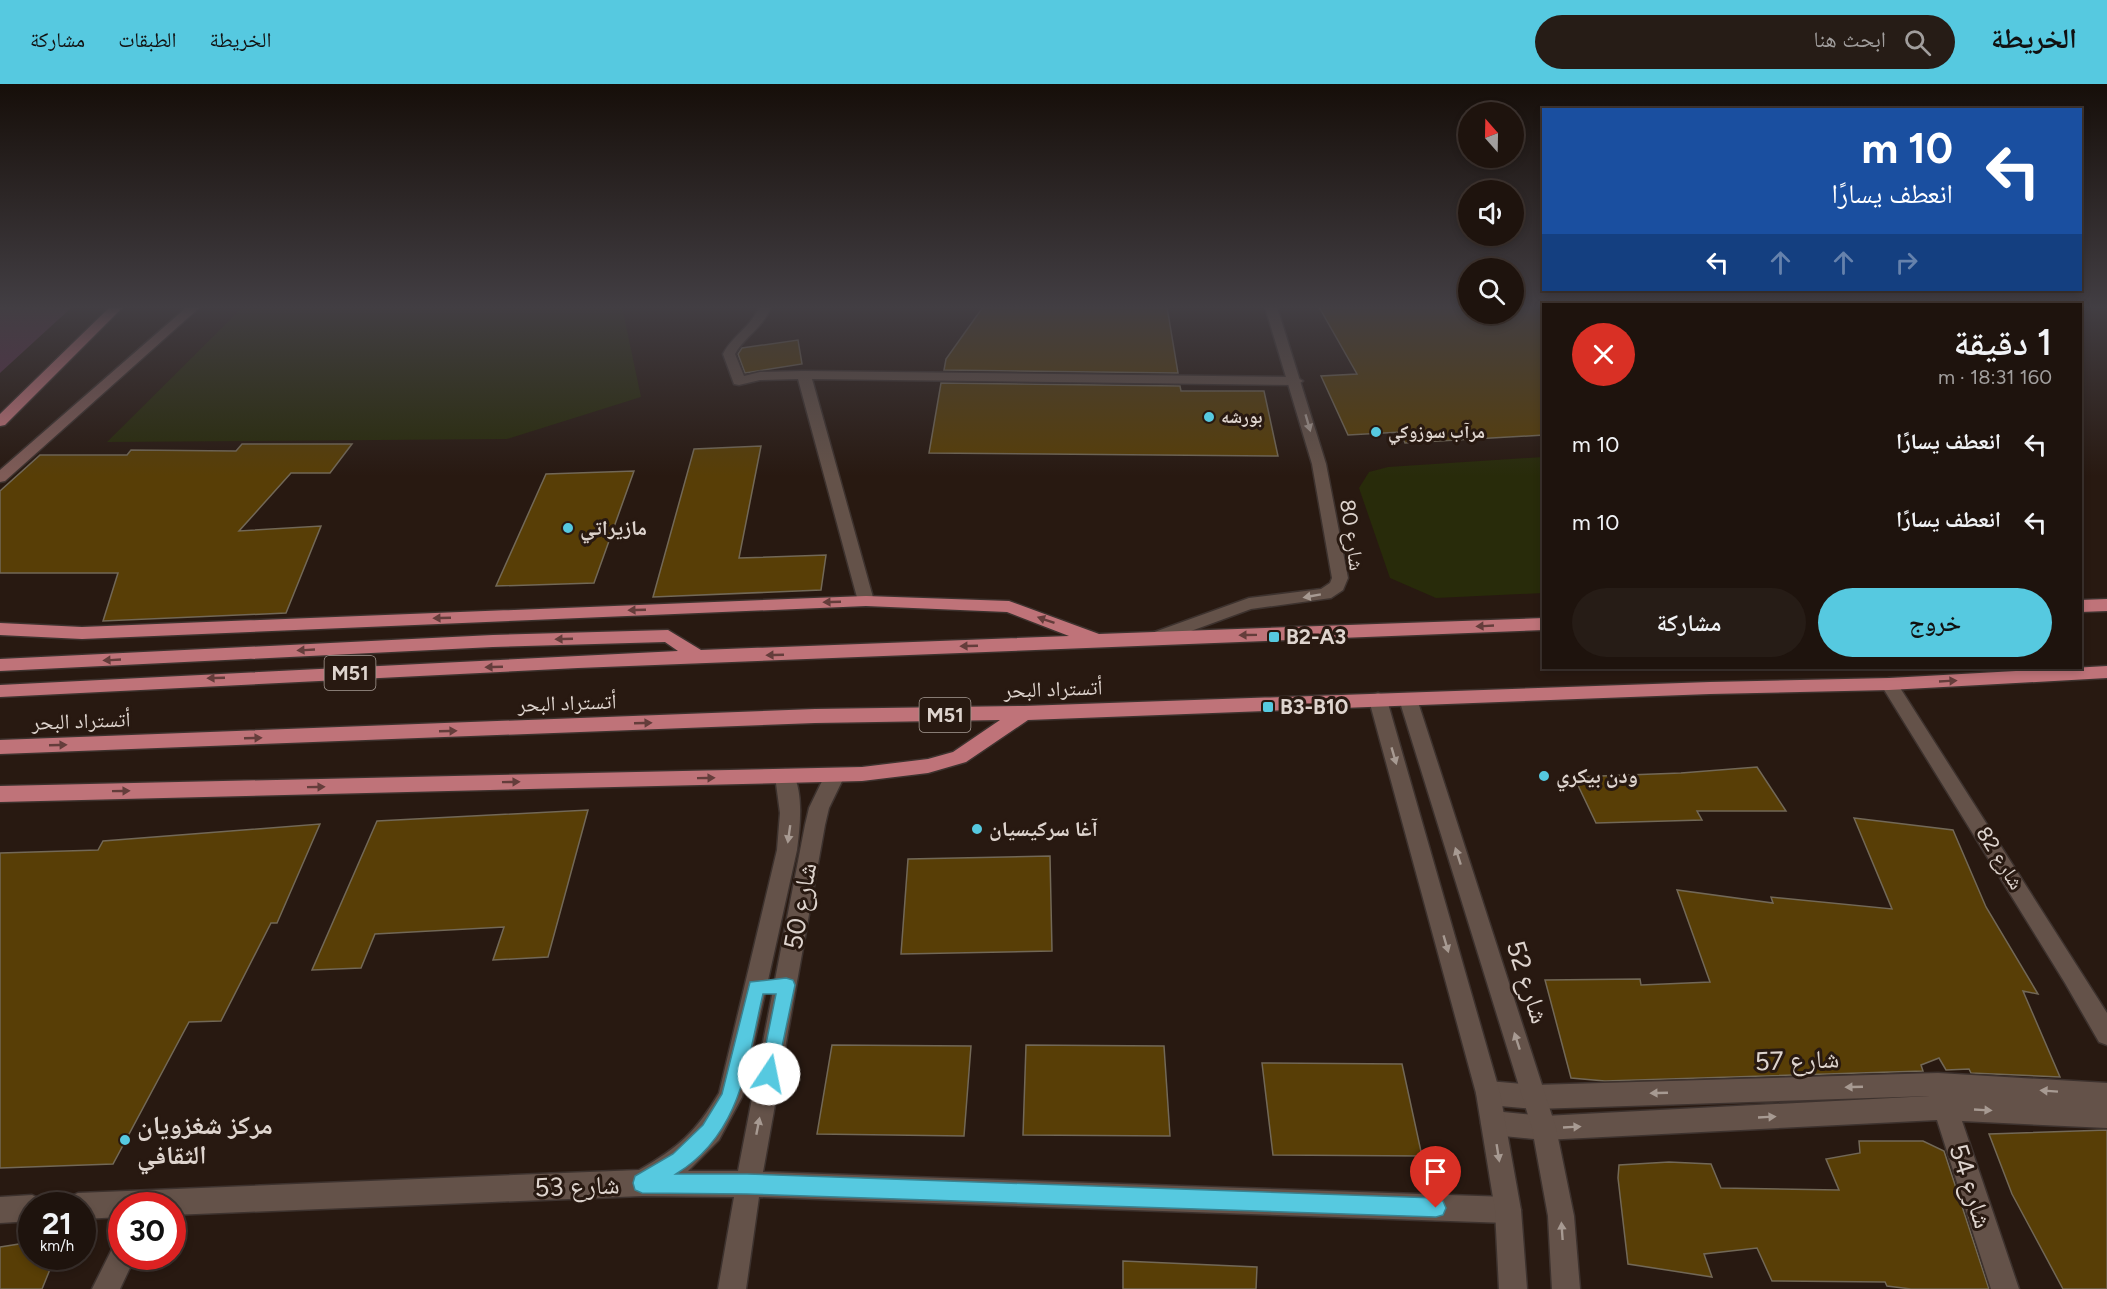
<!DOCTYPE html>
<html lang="ar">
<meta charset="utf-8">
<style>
:root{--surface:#1e130d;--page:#261c16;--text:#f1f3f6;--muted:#a19e9d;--line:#3c322e;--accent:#56c9e0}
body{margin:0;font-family:Figtree,"Noto Naskh Arabic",sans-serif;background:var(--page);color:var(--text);direction:rtl;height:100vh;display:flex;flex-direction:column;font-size:22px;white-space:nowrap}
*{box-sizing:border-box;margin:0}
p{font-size:20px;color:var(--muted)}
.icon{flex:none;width:33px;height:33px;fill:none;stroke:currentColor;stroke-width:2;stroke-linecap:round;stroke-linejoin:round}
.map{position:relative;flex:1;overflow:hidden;direction:ltr}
.details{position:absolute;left:1542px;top:219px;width:540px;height:366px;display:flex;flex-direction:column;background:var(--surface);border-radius:0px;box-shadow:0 3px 9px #0003,0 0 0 2px var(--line);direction:rtl}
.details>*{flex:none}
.top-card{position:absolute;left:1542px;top:24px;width:540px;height:183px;border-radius:0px;box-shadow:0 3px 9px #0003,0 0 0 2px var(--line);direction:rtl;background:#1a4fa0;color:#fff;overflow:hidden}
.needle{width:39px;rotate:340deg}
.controls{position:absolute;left:1458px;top:18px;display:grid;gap:12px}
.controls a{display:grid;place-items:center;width:66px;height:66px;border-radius:50%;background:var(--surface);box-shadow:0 3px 9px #0003,0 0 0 2px var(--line);font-size:30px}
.speed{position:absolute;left:18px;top:1108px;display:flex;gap:12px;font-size:30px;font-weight:700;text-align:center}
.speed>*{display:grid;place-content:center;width:78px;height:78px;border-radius:50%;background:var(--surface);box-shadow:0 3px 9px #0003,0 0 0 2px var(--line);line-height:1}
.speed small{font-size:15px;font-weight:400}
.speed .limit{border:9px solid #d22;background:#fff;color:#111}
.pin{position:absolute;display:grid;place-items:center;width:51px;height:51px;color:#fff;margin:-62px -26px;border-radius:50% 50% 50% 0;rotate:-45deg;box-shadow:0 0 6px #0007}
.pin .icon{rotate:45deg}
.me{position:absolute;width:66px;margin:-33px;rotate:11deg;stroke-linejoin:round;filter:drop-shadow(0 0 4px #0008)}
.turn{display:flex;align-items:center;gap:21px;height:126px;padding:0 30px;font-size:27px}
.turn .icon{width:78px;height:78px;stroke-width:2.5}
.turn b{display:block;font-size:42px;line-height:51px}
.lanes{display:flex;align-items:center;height:57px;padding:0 30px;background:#0003;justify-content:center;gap:30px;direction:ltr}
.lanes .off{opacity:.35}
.round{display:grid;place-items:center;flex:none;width:63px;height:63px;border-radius:32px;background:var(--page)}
.overview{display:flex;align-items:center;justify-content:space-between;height:102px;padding:0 30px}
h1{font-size:36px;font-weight:600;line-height:45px}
.action{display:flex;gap:12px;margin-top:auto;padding:12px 30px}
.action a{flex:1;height:69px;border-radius:36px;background:var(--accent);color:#111;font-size:24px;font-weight:600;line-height:69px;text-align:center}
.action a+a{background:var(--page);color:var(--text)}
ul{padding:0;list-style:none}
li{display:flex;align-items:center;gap:18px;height:78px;padding:0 30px}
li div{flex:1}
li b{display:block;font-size:22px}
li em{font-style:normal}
header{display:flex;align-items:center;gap:36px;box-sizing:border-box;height:84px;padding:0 30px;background:var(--accent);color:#111}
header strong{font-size:28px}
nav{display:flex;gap:33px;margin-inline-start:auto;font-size:21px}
.search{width:420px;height:54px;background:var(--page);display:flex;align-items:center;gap:15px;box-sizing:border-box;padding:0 21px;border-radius:33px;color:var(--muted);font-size:22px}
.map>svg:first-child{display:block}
</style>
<header>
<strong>الخريطة</strong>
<div class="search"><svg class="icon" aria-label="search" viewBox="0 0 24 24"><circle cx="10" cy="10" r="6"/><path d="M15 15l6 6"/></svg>ابحث هنا</div>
<nav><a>الخريطة</a><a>الطبقات</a><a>مشاركة</a></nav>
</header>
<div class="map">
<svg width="2107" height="1205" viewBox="0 0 2107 1205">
<rect width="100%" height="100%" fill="#281911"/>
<path fill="#282b0a" d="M243,223H622L641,313L507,355L107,358Z
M1543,373V509L1436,514L1390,494L1359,404L1369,388L1388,383Z"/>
<path fill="#5a2e4a" d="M0,223H72L0,289Z"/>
<path fill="#583e06" stroke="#726857" stroke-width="1.5" d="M983,223H1167L1178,289L944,286L946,275Z
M1319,223H1468V230H1514V223H1544V351L1405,359L1401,348L1348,351L1321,292L1357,290Z
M798,256L802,280L745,289L738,270L742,264Z
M941,299L1180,302L1181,307H1264L1278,372L929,369Z
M242,360H352L330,389H291L239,447L321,442L286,529L103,537L118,489H0V407L40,371H127L131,366L236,367Z
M761,362L739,474L826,471L821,506L653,513L694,365Z
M634,387L594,499L496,502L546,390Z
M1757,683L1786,727H1697L1702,736L1596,739L1574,693L1681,689Z
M588,726L548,873L493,876L504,843L375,850L361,884L312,886L377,737Z
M1854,734L1953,746L1986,823L2038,910L2023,907L2060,993L1971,989L1969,985L1946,986L1939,974L1921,981L1923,987L1605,997L1571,994L1545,896L1640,895L1641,901L1710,898L1677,806L1773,819L1771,813L1892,825Z
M320,740L277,839H271L221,937L189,938L113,1080L0,1084V769L98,766L103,757Z
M1050,772L1052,867L901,870L908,775Z
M832,961L971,962L964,1052L817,1050Z
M1026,961L1164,962L1170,1052L1023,1051Z
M1262,979L1402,980L1422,1072L1273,1071Z
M2107,1046V1205H2063L2012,1110L1989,1050Z
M1859,1057H1923L1944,1067L1989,1205H1911L1887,1202L1885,1198L1772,1197L1757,1164L1704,1170L1712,1193L1628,1180L1618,1094L1619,1081L1669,1078L1711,1080L1721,1104L1839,1106L1826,1075L1860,1069Z
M32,1158V1173H55L42,1205H0V1163Z
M1123,1177L1257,1183L1256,1205H1123Z"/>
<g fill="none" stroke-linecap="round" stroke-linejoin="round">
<g stroke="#3d322e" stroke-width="3">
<path id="minor" d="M759,223H771C764,243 745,252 735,270L744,292L760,288L804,287L1296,293L1303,297L1296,301L812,295L874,517L872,521H860L858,517L798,295L760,296L739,301L734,300L723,270C732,252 752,242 759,223Z
M1889,594L1895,596L2107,929V961L2099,958L2065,899L1883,604L1880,600L1883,596Z
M835,684L842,686L845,691L829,724L825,741L763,1088L1508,1113L1517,1117L1521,1126L1517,1135L1508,1139L759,1113L746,1205H718L734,1113L642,1112L172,1131V1122H122V1133L82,1135V1122H65L69,1113L78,1109L639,1086C678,1064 696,1048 719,1009L777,766L780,729L775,692L778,687L785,685L792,687C804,709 800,742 797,766L742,1013L719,1056L688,1087H738L805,741L809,724L825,691L828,686Z
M1938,989L2107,999V1044L1962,1037L2019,1205H1991L1937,1036L1544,1056L1493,1051L1484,1047L1481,1039L1484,1031L1493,1027L1544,1032L1930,1012L1535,1025L1488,1021L1479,1017L1476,1009L1479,1001L1488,997L1535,1001Z
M32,1111L41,1115L44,1122H32V1137L0,1139V1113Z
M122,1159V1173H135L120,1205H92L113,1163Z"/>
</g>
<g stroke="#3d322e" stroke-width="3">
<path id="tertiary" d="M1265,223H1277L1326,380L1348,494L1343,506L1331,514L1251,525L1161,558H1149L1146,554L1149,550L1249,514L1321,505L1330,499L1332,494L1312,380Z
M1378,609L1384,611L1387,616L1500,1009L1521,1126L1527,1205H1499L1495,1126L1476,1009L1369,616L1372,611Z
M1408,609L1414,610L1417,615L1556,1044L1574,1132L1580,1205H1552L1548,1132L1532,1044L1399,615L1402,610Z"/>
</g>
<g stroke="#3d322e" stroke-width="3">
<path id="secondary" d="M187,223H200L5,397L0,398V386Z"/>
</g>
<g stroke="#3d322e" stroke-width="3">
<path id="motorway" d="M110,223H123L5,341L0,342V330Z
M866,512L1009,517L1099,550L1544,534V546L578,584L0,613V601L678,567L665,558L493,563L0,587V575L493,551L668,546L701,566L1069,552L1007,528L866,522L82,555L0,551V539L82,543Z
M2107,515V527L2080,528V516Z
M2107,582V594L1889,606L1710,610L1028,636L966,678L928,689L862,697L0,718V702L862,683L928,675L953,668L1000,636L815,639L0,670V656L815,625L1024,622L1710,598L1889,594Z"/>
</g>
<use href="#minor" fill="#645249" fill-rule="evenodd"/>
<use href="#tertiary" fill="#645249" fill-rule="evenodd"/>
<use href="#secondary" fill="#7f5c57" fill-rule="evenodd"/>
<use href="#motorway" fill="#bf7379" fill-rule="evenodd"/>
</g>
<defs><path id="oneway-solid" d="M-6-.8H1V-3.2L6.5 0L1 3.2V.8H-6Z" transform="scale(1.5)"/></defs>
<g fill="#a79a92">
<use href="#oneway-solid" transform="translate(1308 339) rotate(74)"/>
<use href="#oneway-solid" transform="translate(1312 512) rotate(170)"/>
<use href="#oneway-solid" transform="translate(1394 672) rotate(74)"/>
<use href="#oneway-solid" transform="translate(789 750) rotate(98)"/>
<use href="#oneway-solid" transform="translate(1458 772) rotate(-108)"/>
<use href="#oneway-solid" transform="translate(1446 860) rotate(74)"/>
<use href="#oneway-solid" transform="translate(1517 957) rotate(-108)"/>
<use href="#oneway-solid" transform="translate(1854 1003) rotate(178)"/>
<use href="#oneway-solid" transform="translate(2049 1007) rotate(-176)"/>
<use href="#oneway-solid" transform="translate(1659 1009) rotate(178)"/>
<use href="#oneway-solid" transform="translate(1983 1026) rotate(3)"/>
<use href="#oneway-solid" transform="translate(1767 1033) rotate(-3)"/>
<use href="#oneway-solid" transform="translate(758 1042) rotate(-79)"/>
<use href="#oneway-solid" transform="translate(1572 1043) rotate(-3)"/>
<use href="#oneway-solid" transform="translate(1498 1069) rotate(81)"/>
<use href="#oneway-solid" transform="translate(1562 1147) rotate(-94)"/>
</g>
<g fill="#643d3b">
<use href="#oneway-solid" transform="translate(832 518) rotate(178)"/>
<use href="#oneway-solid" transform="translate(637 526) rotate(178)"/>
<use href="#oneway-solid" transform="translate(442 534) rotate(178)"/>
<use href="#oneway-solid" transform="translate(1046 536) rotate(-161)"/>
<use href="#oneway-solid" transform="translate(1485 542) rotate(177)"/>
<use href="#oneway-solid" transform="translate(1248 551) rotate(179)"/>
<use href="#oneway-solid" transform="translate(564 555) rotate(178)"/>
<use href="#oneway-solid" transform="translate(969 562) rotate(178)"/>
<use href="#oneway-solid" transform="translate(306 566) rotate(177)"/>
<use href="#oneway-solid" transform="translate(775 571) rotate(178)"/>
<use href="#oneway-solid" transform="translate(112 576) rotate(177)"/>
<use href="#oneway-solid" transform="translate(494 583) rotate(178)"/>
<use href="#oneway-solid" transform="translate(216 594) rotate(178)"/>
<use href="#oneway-solid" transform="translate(1948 597) rotate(-3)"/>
<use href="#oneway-solid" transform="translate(643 639) rotate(-2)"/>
<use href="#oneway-solid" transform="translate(448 647) rotate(-2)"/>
<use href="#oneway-solid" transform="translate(253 654) rotate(-2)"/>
<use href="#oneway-solid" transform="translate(58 661) rotate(-2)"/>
<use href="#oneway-solid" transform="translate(706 694) rotate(-1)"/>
<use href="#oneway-solid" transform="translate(511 698) rotate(-1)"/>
<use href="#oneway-solid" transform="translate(316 703) rotate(-1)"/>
<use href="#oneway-solid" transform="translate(121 707) rotate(-1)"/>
</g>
<linearGradient id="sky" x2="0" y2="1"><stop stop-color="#160e09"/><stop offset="0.57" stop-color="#423e43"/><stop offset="1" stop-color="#423e43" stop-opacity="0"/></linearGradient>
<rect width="2107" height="392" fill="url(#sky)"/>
<path fill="#56c9e0" stroke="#388392" stroke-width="1.5" d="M786,894L793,896L795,901L775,996L769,998L762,996L760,990L776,910H763C747,978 742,1050 676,1090H747L1436,1114L1443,1117L1446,1124L1443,1131L1436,1133L747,1110L642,1109L635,1106L633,1099L635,1092L673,1070L703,1041L722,1010L750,898Z"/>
<g fill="#56c9e0" stroke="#281911" stroke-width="2">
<circle cx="1209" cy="333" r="6"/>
<circle cx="1376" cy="348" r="6"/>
<circle cx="568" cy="444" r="6"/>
<rect x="1268" y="547" width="12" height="12" rx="3"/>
<rect x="1262" y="617" width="12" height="12" rx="3"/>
<circle cx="1544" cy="692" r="6"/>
<circle cx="977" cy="745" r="6"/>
<circle cx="125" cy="1056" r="6"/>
</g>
<g text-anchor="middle" stroke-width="6" stroke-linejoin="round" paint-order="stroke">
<g font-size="18" font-weight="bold" fill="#ded4ce" stroke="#281911" text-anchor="start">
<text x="1221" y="339">بورشه</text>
<text x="1388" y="354">مرآب سوزوكي</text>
</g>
<g fill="#281911" stroke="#a79c95" stroke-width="1.5">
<rect x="324.5" y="572" width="51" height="34" rx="4.5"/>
<rect x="919.5" y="614" width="51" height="34" rx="4.5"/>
</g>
<g font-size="20" font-weight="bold" fill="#ded4ce">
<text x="350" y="596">M51</text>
<text x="945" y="638">M51</text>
</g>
<g font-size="21" font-weight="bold" fill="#ded4ce" stroke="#281911" text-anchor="start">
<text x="580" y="451">مازيراتي</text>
<text x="1286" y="560">B2-A3</text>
<text x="1280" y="630">B3-B10</text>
<text x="1556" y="699">ودن بيكري</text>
<text x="989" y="752">آغا سركيسيان</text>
</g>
<g font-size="21" fill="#ded4ce" stroke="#281911">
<text transform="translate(1352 451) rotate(82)" y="7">شارع 80</text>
<text transform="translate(1053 605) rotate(-2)" y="7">أتستراد البحر</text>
<text transform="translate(567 619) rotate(-2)" y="7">أتستراد البحر</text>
<text transform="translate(81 637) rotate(-2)" y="7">أتستراد البحر</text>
<text transform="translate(2000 774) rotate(58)" y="7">شارع 82</text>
</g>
<g font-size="26" fill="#ded4ce" stroke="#281911">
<text transform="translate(800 822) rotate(-80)" y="9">شارع 50</text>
<text transform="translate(1528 898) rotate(72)" y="9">شارع 52</text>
<text transform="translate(1797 976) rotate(-2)" y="9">شارع 57</text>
<text transform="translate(577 1102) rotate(-2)" y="9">شارع 53</text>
<text transform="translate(1971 1102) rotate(72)" y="9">شارع 54</text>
</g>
<g font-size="26" font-weight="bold" fill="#ded4ce" stroke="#281911" text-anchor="start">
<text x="137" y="1050">مركز شغزويان<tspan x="137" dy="30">الثقافي</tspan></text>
</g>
</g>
</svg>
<div class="controls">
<a><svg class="needle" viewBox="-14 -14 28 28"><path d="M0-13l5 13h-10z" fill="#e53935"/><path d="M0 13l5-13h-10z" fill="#a19e9d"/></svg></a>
<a><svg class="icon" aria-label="sound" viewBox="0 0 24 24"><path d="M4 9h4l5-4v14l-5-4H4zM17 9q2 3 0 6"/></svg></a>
<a><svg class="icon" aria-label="search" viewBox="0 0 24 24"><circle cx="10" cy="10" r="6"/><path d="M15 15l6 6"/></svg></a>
</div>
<div class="speed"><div>21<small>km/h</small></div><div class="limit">30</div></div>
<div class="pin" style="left:1436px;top:1124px;background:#d93025"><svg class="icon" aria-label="arrive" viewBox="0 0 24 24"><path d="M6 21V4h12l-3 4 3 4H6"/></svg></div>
<svg class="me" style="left:769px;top:990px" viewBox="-20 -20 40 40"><circle r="19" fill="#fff"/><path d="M0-13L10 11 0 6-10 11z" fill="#56c9e0"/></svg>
<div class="top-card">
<div class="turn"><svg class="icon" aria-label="left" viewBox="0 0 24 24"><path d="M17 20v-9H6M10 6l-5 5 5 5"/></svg><div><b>10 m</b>انعطف يسارًا</div></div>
<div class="lanes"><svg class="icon" aria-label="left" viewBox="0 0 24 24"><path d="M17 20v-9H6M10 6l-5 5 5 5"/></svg><svg class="icon off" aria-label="ahead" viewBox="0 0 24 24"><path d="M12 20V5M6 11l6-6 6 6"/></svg><svg class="icon off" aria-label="ahead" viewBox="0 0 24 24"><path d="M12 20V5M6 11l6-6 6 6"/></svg><svg class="icon off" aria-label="right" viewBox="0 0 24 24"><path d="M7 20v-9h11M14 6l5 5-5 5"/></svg></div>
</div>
<section class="details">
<div class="overview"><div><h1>1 دقيقة</h1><p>160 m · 18:31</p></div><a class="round" style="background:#d93025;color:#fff"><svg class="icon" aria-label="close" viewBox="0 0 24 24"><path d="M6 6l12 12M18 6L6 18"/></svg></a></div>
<ul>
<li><svg class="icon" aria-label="left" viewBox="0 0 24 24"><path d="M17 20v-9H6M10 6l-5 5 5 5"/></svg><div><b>انعطف يسارًا</b></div><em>10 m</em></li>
<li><svg class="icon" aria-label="left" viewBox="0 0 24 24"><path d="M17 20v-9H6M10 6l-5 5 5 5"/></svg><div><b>انعطف يسارًا</b></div><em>10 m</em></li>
</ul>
<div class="action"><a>خروج</a><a>مشاركة</a></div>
</section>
</div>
